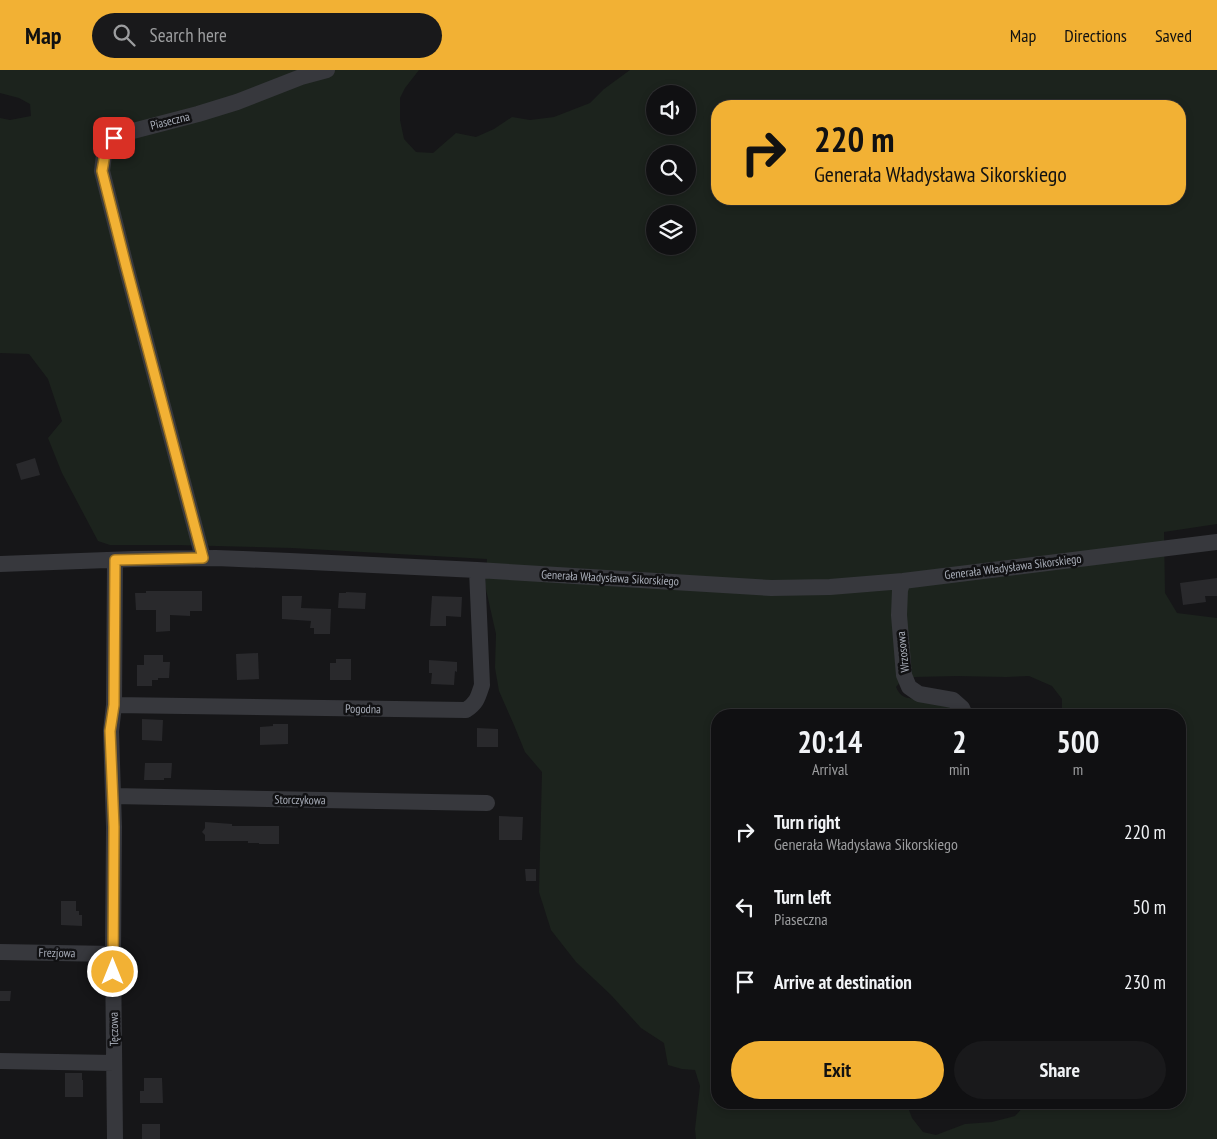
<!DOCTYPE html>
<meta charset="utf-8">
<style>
:root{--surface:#101012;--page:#19191b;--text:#f1f3f6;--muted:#9c9d9f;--line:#303032;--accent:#f2b134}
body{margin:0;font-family:"PT Sans Narrow",sans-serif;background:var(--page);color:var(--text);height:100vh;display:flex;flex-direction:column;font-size:19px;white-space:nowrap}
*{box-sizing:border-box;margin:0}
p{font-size:16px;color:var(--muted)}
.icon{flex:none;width:28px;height:28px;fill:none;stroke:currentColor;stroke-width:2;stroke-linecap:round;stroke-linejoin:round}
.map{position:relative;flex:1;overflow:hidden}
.drawer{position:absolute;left:711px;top:639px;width:475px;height:400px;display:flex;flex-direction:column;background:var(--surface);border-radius:20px;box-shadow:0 2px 8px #0003,0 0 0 1px var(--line)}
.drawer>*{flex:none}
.hud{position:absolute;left:711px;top:30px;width:475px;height:105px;border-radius:20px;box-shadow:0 2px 8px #0003,0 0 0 1px var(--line);background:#f2b134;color:#111;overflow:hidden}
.tools{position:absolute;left:646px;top:15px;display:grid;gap:10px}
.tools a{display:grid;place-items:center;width:50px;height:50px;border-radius:50%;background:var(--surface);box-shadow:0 2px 8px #0003,0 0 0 1px var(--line);font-size:25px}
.pin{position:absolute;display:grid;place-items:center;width:42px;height:42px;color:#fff;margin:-21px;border-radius:10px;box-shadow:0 2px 8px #0006}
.me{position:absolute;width:55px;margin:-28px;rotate:0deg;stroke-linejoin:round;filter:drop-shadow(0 0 4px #0008)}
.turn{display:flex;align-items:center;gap:18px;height:105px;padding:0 20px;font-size:22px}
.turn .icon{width:65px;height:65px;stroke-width:2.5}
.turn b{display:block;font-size:35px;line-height:42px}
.eta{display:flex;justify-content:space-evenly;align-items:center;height:85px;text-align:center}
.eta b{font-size:30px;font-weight:600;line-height:35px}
.button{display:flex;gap:10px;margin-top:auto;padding:10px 20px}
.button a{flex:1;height:58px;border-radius:30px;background:var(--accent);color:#111;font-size:20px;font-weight:600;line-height:58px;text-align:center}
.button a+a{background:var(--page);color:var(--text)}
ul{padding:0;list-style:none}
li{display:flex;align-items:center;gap:15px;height:75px;padding:0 20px}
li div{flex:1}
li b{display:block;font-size:19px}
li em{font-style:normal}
header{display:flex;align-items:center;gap:30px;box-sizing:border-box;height:70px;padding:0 25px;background:var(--accent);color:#111}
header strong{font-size:24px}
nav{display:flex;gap:28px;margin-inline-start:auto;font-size:18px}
.search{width:350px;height:45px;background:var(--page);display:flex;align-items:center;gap:12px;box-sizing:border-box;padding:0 18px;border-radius:28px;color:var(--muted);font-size:19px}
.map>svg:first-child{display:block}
</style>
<header>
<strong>Map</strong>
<div class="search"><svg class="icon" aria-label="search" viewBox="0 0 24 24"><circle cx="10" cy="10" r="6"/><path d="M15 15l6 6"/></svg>Search here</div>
<nav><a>Map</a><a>Directions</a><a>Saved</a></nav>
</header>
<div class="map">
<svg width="1217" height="1069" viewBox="0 0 1217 1069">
<rect width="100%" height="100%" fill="#161618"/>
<path fill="#1c231d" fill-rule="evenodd" d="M0,0H419L405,18L400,28V50L404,69L416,82L433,83L456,63L476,67L494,59L512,47L530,50L554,47L590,33L604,19L630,0H1217V454L1164,462L1165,523L1177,543L1217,548V1069H696L695,1059L700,1016L695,1000L682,999L668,995L664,973L641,958L611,925L576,892L551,860L539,822L542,702L525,682L514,655L499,621L495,598L496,564L485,515L487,489L292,478L176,475H110L98,471L62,403L48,368L62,351L48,309L29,284L0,283V48L10,50L31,46L30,34L19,28L0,23ZM655,24H688V56H655ZM718,36H1180V129H718ZM655,84H688V116H655ZM655,144H688V176H655ZM957,606L1006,607L1029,606L1052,616L1062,629V645H1180V1032L1027,1033L1015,1046L992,1052L965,1054L936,1065L923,1062L912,1048L906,1032H718V645H960L950,632C943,631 934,629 927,628C914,628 902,632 896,617L901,611L914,607Z"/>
<path fill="#29292c" d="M35,388L40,405L21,410L16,394Z
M1217,508V526H1205L1206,532L1183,535L1180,513Z
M146,521H202V541H190V546L170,545V561L156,562V540H136L135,523H146Z
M346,522L366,523L365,539L338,538L339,523H346Z
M282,526H302L301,538L331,539L330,564H314V558H310L311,551L282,549Z
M432,526L462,527L461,547L446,546V556H430Z
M258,583L259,609L237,610L236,584Z
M144,585H163V592H170L169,608H158V610H152V616H137V595H144Z
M336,589H351V610H330V593H336Z
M429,590L457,592V602L455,601L454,615L431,614L432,603H429Z
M142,649L163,650L162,671L142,670Z
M273,654H288V674L260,675V657L273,656Z
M477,658L498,659V677H477Z
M145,693H172L171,708H164V710H144Z
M499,746L523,747L522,770H499Z
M205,752L232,754V756H279V774H259V773H248V771H205V765L202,762L205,758Z
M525,799H536V811H526Z
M61,831H76V841H79V845H82V856L61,855Z
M0,921H11L10,931H0Z
M65,1003H82V1010H83V1027H65Z
M144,1008H162L163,1033H140V1021H144Z
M142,1054H160V1069H142Z"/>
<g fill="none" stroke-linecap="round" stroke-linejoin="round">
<path stroke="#37383d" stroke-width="16" d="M203,488L126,196L102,101L104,85L106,79L114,68L129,62L198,44L237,32L301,7L327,0
M0,494L134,489L216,488L290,491L477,500L771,518L830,517L903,511L1217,472
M903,511L900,520L899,545L904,605L909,617L919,624L953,630L962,638L965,645
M114,635L466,640C477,633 478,627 482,615L477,500
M113,726L487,733
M0,882L113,884
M0,991L114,993
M115,1069L113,884L114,757L111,661L114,635L115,490"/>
</g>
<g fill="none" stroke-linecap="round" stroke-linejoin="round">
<g stroke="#9d7322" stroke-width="12">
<path id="route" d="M113,902L114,757L110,661L114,635L115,490L203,488L126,196L102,101L106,78L114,68"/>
</g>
<use href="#route" stroke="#f2b134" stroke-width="9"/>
</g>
<g text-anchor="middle" stroke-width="5" stroke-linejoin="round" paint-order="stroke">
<g font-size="12" fill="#a8adb8" stroke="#111113">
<text transform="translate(170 51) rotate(-14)" y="4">Piaseczna</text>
<text transform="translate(1013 497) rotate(-7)" y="4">Generała Władysława Sikorskiego</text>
<text transform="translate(610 508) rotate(3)" y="4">Generała Władysława Sikorskiego</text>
<text transform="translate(903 582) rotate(-96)" y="4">Wrzosowa</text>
<text transform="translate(363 639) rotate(1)" y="4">Pogodna</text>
<text transform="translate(300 730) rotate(1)" y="4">Storczykowa</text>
<text transform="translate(57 883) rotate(1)" y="4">Frezjowa</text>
<text transform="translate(114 959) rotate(-91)" y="4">Tęczowa</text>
</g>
</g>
</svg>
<div class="tools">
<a><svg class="icon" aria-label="sound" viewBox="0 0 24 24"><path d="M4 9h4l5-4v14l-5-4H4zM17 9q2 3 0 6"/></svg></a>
<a><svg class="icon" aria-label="search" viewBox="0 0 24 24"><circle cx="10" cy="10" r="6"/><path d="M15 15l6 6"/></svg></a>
<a><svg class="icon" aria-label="layers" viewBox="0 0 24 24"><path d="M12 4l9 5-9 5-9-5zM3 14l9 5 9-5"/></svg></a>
</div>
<div class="pin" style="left:114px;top:68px;background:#d93025"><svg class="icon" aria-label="arrive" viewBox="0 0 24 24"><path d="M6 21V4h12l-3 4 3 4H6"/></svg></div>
<svg class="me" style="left:113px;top:902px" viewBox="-20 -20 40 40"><circle r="17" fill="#f2b134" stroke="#fff" stroke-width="3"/><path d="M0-11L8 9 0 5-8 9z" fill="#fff"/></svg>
<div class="hud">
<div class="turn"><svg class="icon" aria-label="right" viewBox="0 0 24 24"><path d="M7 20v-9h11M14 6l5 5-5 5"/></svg><div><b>220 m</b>Generała Władysława Sikorskiego</div></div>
</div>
<section class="drawer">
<div class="eta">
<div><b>20:14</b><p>Arrival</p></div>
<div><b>2</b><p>min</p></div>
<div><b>500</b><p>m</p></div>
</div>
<ul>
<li><svg class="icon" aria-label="right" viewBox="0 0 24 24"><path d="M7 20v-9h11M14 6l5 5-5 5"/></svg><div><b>Turn right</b><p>Generała Władysława Sikorskiego</p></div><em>220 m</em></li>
<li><svg class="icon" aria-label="left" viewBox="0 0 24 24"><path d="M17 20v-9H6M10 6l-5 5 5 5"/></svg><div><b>Turn left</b><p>Piaseczna</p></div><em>50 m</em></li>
<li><svg class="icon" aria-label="arrive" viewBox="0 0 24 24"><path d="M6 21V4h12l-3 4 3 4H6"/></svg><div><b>Arrive at destination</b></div><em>230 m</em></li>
</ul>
<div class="button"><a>Exit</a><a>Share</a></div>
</section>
</div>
